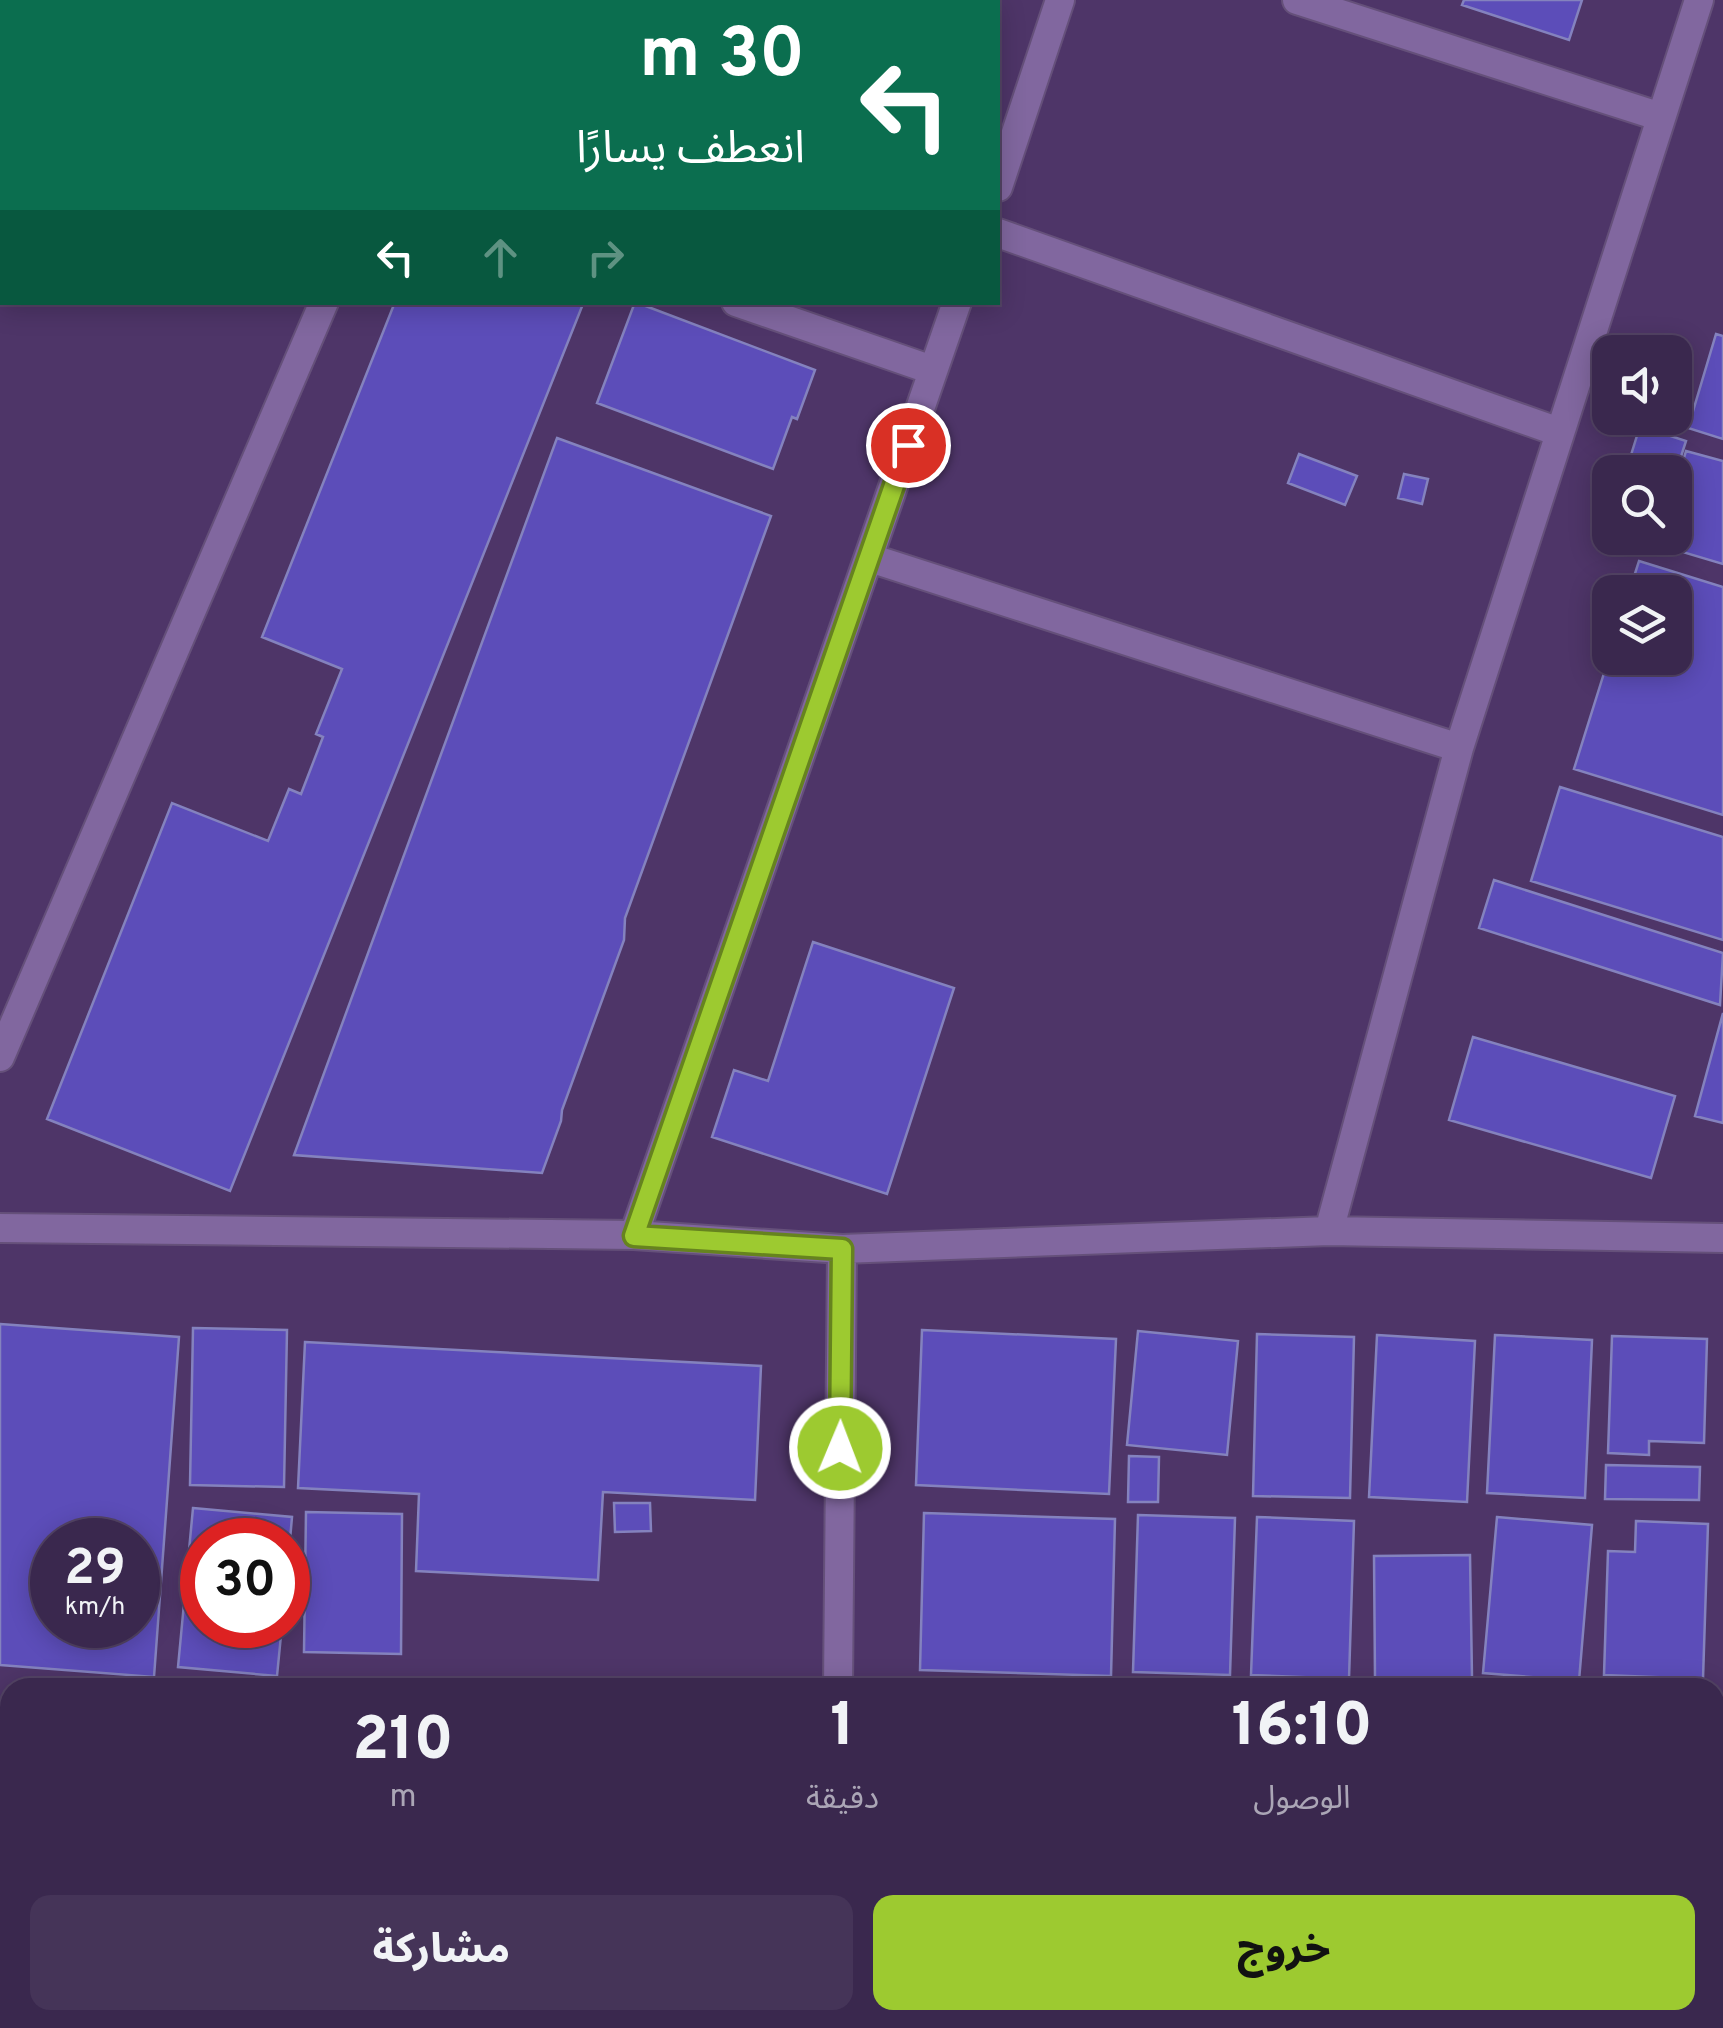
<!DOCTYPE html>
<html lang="ar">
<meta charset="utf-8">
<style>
:root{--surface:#3a284e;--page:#453458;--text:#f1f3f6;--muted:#aba6b6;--line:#544466;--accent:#9dca30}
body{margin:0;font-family:Overpass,"Noto Sans Arabic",sans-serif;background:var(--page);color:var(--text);direction:rtl;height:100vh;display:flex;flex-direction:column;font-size:38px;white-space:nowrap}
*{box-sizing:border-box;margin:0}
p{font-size:32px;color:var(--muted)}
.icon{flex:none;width:55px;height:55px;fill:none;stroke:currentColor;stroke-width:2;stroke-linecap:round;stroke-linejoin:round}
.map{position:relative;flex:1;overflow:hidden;direction:ltr}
.details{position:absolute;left:0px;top:1678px;width:1725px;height:352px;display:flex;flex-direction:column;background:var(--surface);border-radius:30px 30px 0 0;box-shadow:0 5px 25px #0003,0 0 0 2px var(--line);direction:rtl}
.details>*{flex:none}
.hud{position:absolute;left:0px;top:0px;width:1000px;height:305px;box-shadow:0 5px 25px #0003,0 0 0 2px var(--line);direction:rtl;background:#0b6e4f;color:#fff;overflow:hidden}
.fabs{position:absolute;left:1592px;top:335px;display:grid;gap:20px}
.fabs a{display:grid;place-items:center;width:100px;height:100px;border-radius:20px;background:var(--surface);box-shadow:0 5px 25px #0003,0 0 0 2px var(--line);font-size:50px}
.speed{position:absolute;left:30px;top:1518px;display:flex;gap:20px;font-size:50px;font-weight:700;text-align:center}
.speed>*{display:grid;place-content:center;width:130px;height:130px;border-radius:50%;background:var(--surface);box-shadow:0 5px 25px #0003,0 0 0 2px var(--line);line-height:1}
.speed small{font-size:25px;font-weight:400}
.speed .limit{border:15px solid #d22;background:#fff;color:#111}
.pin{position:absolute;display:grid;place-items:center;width:85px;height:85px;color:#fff;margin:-42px;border:5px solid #fff;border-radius:50%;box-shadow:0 2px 10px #0007}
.me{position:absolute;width:110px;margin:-55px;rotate:1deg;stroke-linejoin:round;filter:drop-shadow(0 0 8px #0008)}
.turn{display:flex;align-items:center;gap:35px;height:210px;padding:0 30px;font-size:45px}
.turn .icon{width:130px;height:130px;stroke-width:2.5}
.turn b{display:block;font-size:70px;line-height:85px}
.lanes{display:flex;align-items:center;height:95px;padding:0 30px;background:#0003;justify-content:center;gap:50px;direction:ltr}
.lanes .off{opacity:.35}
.eta{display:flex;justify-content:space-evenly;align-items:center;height:170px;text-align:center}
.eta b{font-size:60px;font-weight:800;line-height:70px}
.action{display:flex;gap:20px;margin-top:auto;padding:20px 30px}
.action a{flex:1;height:115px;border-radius:20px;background:var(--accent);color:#111;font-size:40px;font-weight:800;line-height:115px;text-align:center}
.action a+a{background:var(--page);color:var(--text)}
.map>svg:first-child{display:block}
</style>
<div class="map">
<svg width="1723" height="2028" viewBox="0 0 1723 2028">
<rect width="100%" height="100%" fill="#4e3568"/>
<path fill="#5c4db9" stroke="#8482be" stroke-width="2.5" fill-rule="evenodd" d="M534,0H690L697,2H533Z
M802,0H955L801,2Z
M1464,0H1582L1569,40L1462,5Z
M395,302L583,304L230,1191L47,1119L172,803L268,841L289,789L301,794L323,737L316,734L342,669L262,637Z
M635,302L815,370L797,419L792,417L773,469L597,403Z
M1716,334L1723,336V439L1688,428Z
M1640,426L1686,441L1675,475L1627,468Z
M557,438L771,516L625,918L624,940L562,1110L561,1121L542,1173L294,1155Z
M1686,451L1723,461V564L1659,545L1661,538H1675V489Z
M1299,454L1357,476L1345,505L1288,483Z
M1404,474L1428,479L1422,504L1398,498Z
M1639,561L1723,587V815L1574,769L1610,654V658H1675V592H1629Z
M1560,787L1723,837V940L1531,881Z
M1494,880L1723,953L1720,1005L1479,928Z
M813,942L954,988L887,1194L712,1137L734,1070L768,1081Z
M1723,1013V1123L1695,1116Z
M1473,1037L1675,1096L1651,1178L1449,1120Z
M0,1324L179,1337L154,1677L0,1665ZM52,1540H138V1625H52Z
M193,1328L287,1330L284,1487L190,1485Z
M922,1330L1116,1339L1109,1494L916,1485Z
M1138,1331L1238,1341L1227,1455L1127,1445Z
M1257,1334L1354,1337L1350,1498L1253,1496Z
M1377,1335L1475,1341L1467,1502L1369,1497Z
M1495,1335L1592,1340L1585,1498L1487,1493Z
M1612,1336L1707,1339L1704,1443L1649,1441V1455L1608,1453Z
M305,1342L761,1366L755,1500L603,1492L598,1580L416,1571L419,1494L298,1488Z
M1129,1456L1159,1457L1158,1502H1128Z
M1606,1465L1700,1467L1699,1500L1605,1499Z
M614,1503H650L651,1531L615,1532Z
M193,1508L292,1517L288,1563V1540H202V1625H282L277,1676L178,1667Z
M306,1512L402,1514L401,1654L304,1652Z
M924,1513L1115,1519L1111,1676L920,1670Z
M1138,1515L1235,1518L1230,1675L1133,1672Z
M1257,1517L1354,1521L1349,1679L1251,1675Z
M1497,1517L1592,1525L1579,1681L1483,1673Z
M1636,1521L1708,1524L1703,1679L1604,1675L1608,1551L1635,1552Z
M1470,1555L1472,1677L1375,1678L1374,1556Z
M1222,2020H1444L1443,2028H1354Z
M1547,2020H1610L1608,2028H1545Z"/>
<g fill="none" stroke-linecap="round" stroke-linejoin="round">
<g stroke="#65507a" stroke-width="32">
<path id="minor" d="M1297,0L1661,117
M454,2L455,0
M998,187L1060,0
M998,233L1559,432
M736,302L932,370
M870,558L1459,748
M0,1057L324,302
M0,1228L634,1235L842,1249L1329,1231L1723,1238
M1329,1231L1459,748L1699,0
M634,1235L957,302
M838,1688L842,1249
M1715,1758H1723
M0,1798L10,1797
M671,2028L672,2020
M1508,2028L1510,2020"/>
</g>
<use href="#minor" stroke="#81679f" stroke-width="28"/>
</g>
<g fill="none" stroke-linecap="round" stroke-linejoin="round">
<g stroke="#66831f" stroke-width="25">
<path id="route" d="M840,1448L842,1249L634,1236L908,445"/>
</g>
<use href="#route" stroke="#9dca30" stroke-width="18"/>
</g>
</svg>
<div class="fabs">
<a><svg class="icon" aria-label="sound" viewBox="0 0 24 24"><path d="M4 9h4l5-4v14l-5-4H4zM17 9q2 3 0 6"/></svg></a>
<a><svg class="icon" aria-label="search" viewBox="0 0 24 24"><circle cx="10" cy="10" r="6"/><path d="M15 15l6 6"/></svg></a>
<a><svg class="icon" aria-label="layers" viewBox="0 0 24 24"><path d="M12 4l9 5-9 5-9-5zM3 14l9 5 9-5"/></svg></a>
</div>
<div class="speed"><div>29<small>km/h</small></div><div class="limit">30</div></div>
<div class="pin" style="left:908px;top:445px;background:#d93025"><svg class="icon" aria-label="arrive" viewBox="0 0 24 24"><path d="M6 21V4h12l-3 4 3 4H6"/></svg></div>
<svg class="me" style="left:840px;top:1448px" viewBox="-20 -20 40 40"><circle r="17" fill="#9dca30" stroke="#fff" stroke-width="3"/><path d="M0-11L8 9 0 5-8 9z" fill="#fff"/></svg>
<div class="hud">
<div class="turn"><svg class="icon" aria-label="left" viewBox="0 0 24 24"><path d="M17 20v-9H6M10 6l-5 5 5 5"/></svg><div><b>30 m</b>انعطف يسارًا</div></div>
<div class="lanes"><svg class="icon" aria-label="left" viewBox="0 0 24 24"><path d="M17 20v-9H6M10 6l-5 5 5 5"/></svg><svg class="icon off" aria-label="ahead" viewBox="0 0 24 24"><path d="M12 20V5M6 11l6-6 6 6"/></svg><svg class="icon off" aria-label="right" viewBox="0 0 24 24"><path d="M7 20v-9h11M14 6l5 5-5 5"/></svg></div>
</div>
<section class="details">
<div class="eta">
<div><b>16:10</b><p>الوصول</p></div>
<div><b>1</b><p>دقيقة</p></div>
<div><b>210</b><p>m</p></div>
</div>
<div class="action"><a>خروج</a><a>مشاركة</a></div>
</section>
</div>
